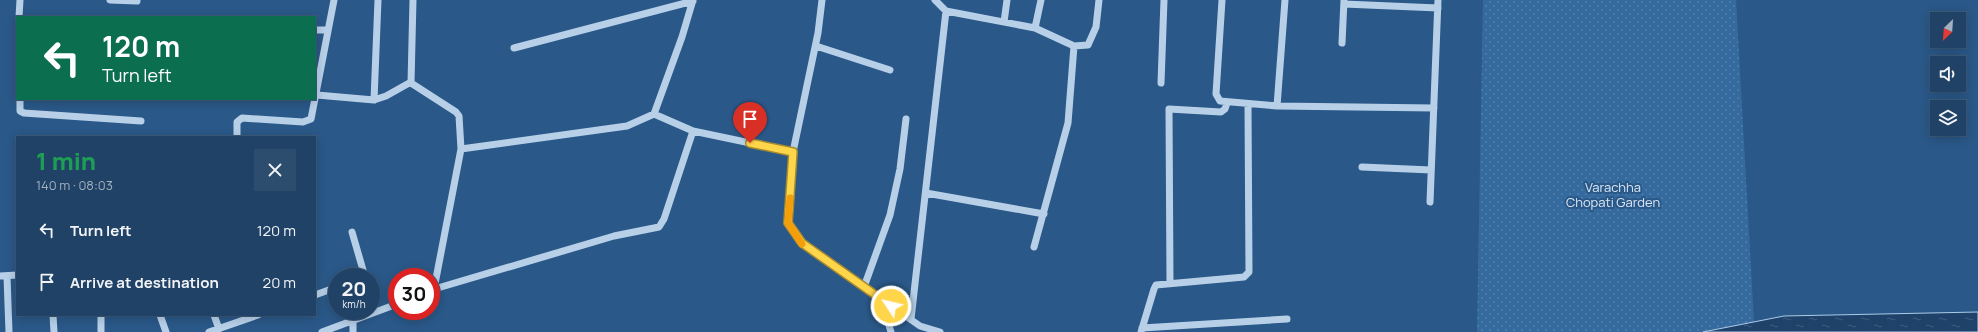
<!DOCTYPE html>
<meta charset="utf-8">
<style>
:root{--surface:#204266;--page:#2d4d6f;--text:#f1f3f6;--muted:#a2b0bf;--line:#3d5b7a}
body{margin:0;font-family:Manrope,sans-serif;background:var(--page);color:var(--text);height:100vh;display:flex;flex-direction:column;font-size:15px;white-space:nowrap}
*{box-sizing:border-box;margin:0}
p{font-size:13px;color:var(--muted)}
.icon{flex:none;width:22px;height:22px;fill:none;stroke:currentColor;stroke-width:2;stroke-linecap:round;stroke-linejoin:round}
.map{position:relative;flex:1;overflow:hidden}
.details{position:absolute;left:16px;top:136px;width:300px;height:180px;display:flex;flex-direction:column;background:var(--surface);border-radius:0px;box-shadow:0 2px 10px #0003,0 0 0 1px var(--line)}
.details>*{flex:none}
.guide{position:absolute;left:16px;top:16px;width:300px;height:84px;border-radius:0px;box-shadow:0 2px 10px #0003,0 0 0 1px var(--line);background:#0b6e4f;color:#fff;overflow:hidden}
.needle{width:26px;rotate:205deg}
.controls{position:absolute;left:1930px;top:12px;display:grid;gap:8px}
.controls a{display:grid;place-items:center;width:36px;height:36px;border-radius:0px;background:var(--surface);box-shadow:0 2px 10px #0003,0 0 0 1px var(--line);font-size:20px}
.speed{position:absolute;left:328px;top:268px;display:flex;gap:8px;font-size:20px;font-weight:700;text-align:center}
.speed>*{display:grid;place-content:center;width:52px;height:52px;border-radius:50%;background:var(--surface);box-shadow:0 2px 10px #0003,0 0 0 1px var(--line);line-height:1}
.speed small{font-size:10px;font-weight:400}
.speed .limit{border:6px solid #d22;background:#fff;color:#111}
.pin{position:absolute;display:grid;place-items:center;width:34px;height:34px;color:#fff;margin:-41px -17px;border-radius:50% 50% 50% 0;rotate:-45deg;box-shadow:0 0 4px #0007}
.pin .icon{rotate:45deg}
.me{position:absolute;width:44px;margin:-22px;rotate:305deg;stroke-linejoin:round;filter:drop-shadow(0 0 3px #0008)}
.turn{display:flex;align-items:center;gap:14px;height:84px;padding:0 20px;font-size:18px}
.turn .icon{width:52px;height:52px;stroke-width:2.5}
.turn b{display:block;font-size:28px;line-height:34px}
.round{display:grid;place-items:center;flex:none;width:42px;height:42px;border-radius:0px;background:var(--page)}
.headline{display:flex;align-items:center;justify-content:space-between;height:68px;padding:0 20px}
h1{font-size:24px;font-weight:800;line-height:30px;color:#1e9e55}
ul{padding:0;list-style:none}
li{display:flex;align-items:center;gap:12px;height:52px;padding:0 20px}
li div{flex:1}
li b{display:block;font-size:15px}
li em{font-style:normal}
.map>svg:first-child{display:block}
</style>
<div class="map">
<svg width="1978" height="332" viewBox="0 0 1978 332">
<defs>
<pattern id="park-dots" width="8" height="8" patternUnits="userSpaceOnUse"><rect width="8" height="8" fill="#356a9f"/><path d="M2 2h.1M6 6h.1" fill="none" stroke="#5380ad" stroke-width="1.8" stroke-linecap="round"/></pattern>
<pattern id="water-ripples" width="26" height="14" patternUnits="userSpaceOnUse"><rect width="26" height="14" fill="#1e4269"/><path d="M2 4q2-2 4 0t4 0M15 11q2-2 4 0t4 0" fill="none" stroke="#405e80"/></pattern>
</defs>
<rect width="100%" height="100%" fill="#2a5888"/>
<path fill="url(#park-dots)" d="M1483,0H1736L1754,322L1703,332H1477Z"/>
<path fill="url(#water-ripples)" stroke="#accbe8" d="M1978,312V332H1703L1784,316Z"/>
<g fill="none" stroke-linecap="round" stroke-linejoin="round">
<path stroke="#b7d0e8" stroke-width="7" d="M110,0L137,1
M413,0L411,83L456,112L459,116L461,149L434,289
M822,0L818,33L793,152L788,223L801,243L920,326L940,332
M935,0L946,11L1035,28L1074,46L1068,123L1034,247
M1222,0L1216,94L1220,101L1277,106L1434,108
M1344,4L1438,8
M19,17L20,0
M1004,22L1007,0
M1035,28L1041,0
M315,30H328
M1342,43L1344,0
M816,46L890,70
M1074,46L1088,45L1096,27L1099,0
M514,48L693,1
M1161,83L1164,0
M317,95L374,100L386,96L411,82
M20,99V111L24,113L141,121
M374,100L378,0
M1277,106L1285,0
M654,114L693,131L793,152
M237,137V122L242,118L303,122L311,119L334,0
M461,149L627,126L654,114L682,37L693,0
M1362,167L1431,170
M926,193L1044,214
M1430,202L1438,0
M352,232L365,277
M0,276L17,275
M7,276L9,332
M1170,283L1169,109L1221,112L1225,109L1227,103
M864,287L890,215L900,169L906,119
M431,290L614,236L659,227L664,219L693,131
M315,295L337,287
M371,298L374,311
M881,299L891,332
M53,315L54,332
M101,315V332
M160,315L166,332
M214,315L219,329
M911,319L946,11
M353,321V332
M1142,328L1287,319
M209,332L258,315
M322,332L397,304
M1141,332L1154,289L1156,285L1244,277L1249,272L1248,105"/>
</g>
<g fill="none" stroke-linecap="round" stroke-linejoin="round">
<g stroke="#a68a30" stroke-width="10">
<path id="route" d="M750,143L793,152L788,223L802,243L891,306"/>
</g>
<use href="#route" stroke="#ffd54a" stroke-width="7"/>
<path stroke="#f59e0b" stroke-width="7" d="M790,198L788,223L802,244"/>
</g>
<g text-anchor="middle" stroke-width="4" stroke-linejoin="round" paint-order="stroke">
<g font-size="13" fill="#dbe9f7" stroke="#2a5888">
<text x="1613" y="192">Varachha<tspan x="1613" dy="15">Chopati Garden</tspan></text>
</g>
</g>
</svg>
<div class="controls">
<a><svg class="needle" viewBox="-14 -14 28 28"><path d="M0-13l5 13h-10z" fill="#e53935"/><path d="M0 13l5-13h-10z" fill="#a2b0bf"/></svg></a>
<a><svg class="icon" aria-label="sound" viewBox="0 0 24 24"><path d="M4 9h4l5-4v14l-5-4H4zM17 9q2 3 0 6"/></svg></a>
<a><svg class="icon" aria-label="layers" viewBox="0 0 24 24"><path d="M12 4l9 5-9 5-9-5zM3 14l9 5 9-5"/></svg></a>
</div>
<div class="speed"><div>20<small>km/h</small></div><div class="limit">30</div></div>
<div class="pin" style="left:750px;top:143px;background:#d93025"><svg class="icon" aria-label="arrive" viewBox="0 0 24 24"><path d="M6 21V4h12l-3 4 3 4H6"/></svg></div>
<svg class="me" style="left:891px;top:306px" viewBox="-20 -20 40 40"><circle r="17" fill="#ffd54a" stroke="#fff" stroke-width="3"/><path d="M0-11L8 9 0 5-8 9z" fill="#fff"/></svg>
<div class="guide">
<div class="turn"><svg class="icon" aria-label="left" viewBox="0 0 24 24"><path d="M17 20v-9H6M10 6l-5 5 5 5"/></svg><div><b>120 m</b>Turn left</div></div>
</div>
<section class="details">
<div class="headline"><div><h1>1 min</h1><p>140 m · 08:03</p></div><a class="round"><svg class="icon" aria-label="close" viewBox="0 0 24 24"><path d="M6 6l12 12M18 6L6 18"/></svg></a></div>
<ul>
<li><svg class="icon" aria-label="left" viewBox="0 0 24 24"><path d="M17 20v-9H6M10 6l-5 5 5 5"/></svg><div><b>Turn left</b></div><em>120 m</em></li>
<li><svg class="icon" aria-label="arrive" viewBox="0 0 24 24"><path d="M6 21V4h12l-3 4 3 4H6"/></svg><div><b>Arrive at destination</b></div><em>20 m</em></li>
</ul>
</section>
</div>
